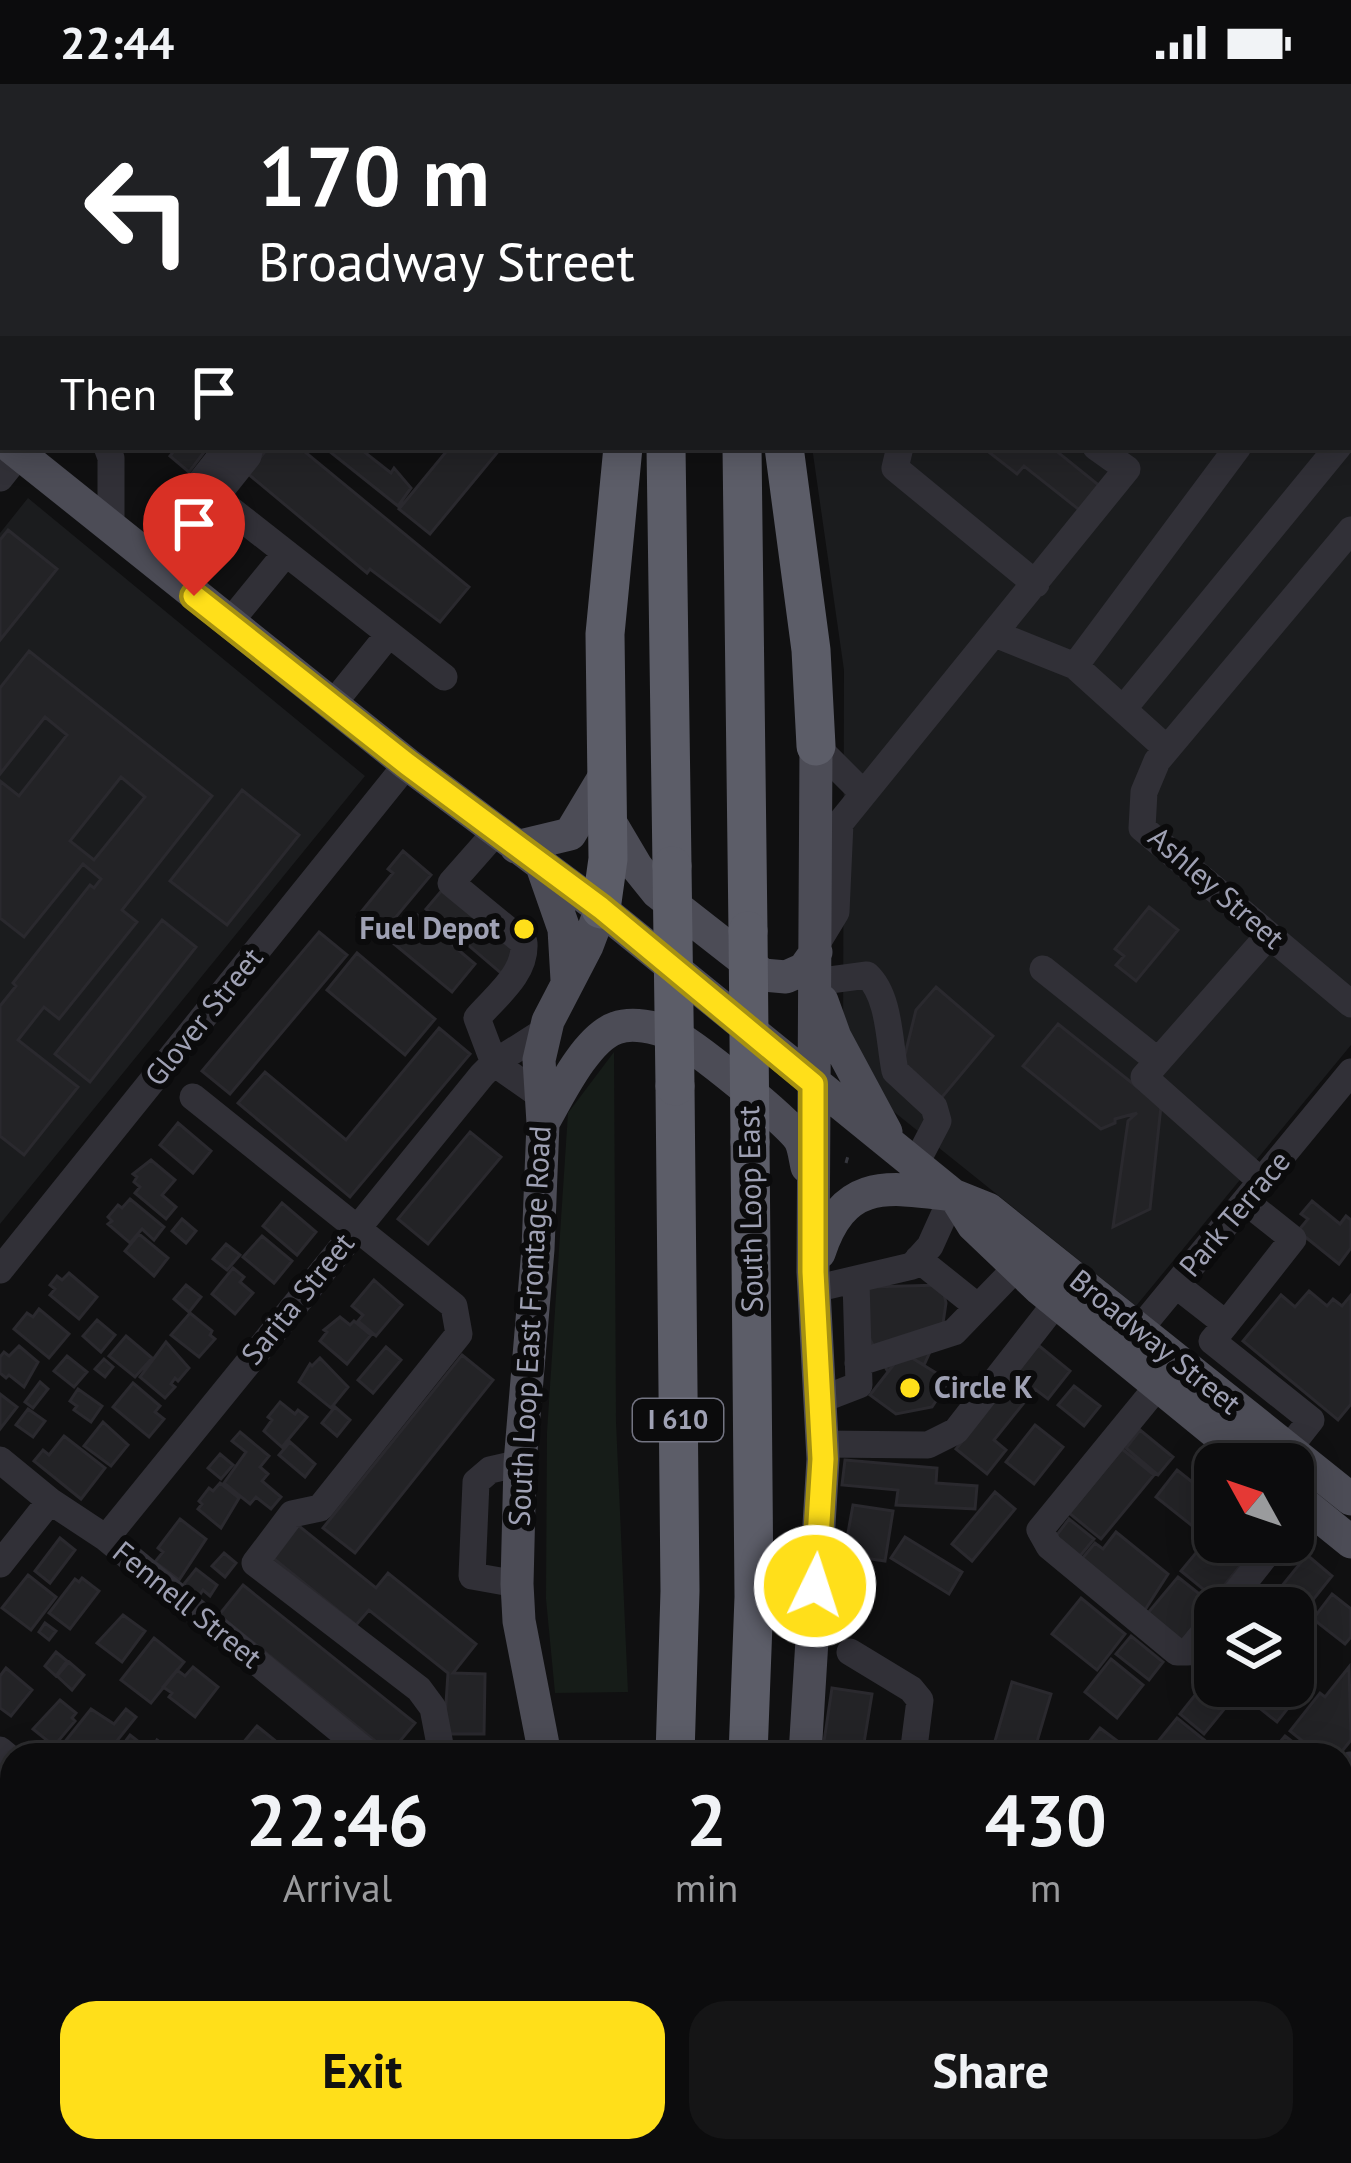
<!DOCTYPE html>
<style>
:root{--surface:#0c0c0d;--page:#151516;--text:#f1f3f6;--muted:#9a9b9d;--line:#2c2c2e;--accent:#ffdf1a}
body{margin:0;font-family:"PT Sans",sans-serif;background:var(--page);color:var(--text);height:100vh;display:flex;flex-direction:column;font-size:45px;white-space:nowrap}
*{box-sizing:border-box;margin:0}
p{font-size:39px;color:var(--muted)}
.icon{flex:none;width:66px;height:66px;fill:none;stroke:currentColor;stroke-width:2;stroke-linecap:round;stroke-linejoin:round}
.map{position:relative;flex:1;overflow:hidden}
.side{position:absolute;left:0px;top:1659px;width:1353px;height:420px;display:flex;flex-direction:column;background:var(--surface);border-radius:36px 36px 0 0;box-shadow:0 6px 30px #0003,0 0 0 3px var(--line)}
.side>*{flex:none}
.guide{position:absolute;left:0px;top:0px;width:1353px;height:366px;box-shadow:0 6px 30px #0003,0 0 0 3px var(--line);background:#202124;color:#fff;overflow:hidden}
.needle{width:78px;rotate:310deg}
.buttons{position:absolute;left:1194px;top:1359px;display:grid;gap:24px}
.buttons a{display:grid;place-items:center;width:120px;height:120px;border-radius:24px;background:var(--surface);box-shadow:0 6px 30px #0003,0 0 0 3px var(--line);font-size:60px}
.pin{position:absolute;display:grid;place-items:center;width:102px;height:102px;color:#fff;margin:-123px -51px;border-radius:50% 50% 50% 0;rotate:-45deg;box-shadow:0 0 12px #0007}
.pin .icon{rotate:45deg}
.me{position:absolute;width:132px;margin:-66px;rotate:4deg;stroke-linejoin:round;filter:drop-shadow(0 0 9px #0008)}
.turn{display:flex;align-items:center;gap:42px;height:252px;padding:0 60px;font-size:54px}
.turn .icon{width:156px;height:156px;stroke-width:2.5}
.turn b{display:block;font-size:84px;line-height:102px}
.then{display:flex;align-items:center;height:114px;padding:0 60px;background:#0003;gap:24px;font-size:45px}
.eta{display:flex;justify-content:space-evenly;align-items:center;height:204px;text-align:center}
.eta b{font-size:72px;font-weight:800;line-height:84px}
.primary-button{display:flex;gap:24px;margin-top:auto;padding:24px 60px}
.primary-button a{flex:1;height:138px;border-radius:36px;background:var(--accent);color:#111;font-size:48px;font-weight:800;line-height:138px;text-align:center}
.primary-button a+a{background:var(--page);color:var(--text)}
.status{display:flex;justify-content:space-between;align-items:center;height:84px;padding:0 60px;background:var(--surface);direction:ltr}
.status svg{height:33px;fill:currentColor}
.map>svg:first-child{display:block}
</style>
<div class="status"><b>22:44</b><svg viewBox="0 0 49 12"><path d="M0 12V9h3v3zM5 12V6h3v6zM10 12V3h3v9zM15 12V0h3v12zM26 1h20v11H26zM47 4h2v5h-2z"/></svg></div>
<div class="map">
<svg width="1351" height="2079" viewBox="0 0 1351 2079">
<rect width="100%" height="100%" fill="#101011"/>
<path fill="#1b1c1e" d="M781,0H1351V961L1136,1222L843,987L844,586L812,363H1350V3Z
M28,414L365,692L0,1140V449Z"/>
<path fill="#161c18" d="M614,968L616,1338L628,1608L555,1609L546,1515L547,1348L568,1029Z"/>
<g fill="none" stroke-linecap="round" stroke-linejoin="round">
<path stroke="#252b36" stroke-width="6" d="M565,3V0
M0,2004L12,2010"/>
</g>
<path fill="#232326" stroke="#2a292e" stroke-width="3" fill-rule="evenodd" d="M0,0L5,3L0,69Z
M443,0H496L441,3Z
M926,0H1078L1076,3Z
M170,363H208L189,388L170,372L174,367Z
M269,363H299L469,503L440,538L370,485L367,489L247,389Z
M324,363H358L391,389L394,384L411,404L398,422Z
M450,363L501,364L430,450L399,425Z
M995,363H1058L1055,366L1101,403L1082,428L1024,382L1017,390L990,369Z
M8,446L57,485L0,556V456Z
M29,567L212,712L122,826L137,838L59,935L44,923L18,956L78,1003L24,1071L0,1052V922L16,902L13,899L90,801L94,804L101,795L83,780L24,853L0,834V697L19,712L67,651L45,633L0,690V604ZM121,693L145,713L94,776L70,757Z
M242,706L299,751L227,841L170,797Z
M403,767L431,791L380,852L357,833L393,789L388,785Z
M443,805L520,869L502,890L426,825Z
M1149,823L1178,846L1136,897L1116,881L1124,872L1115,865Z
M417,831L475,880L452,908L393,859Z
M162,836L196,863L90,998L55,970Z
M319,848L347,871L230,1010L202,987Z
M357,869L435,935L405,971L327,906Z
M936,903L993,952L938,1018L901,987L916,926Z
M1058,940L1161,1022L1150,1125L1113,1143L1128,1037L1137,1029L1115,1035V1039L1101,1045L1023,982Z
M439,944L470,970L350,1113L238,1019L265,988L346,1056Z
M178,1039L211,1067L193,1089L160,1061Z
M470,1048L501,1073L428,1160L398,1135Z
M151,1076L175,1096L162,1111L176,1123L166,1135L135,1109L140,1103L134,1098L137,1093L133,1090Z
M130,1115L164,1143L154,1156L142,1145L130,1159L108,1140L112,1137L108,1133L118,1121L122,1124Z
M1312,1117L1340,1140L1346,1132L1351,1136V1164L1339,1180L1298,1147L1308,1135L1301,1130Z
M282,1119L316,1148L297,1171L263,1142Z
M182,1135L196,1147L186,1159L172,1147Z
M139,1150L168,1174L154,1192L125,1167Z
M262,1152L292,1177L274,1199L243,1173Z
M226,1160L240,1171L227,1186L213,1175Z
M233,1184L244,1193L240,1198L253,1209L235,1230L212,1210Z
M69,1189L97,1213L79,1235L50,1211L55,1205L50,1201L57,1192L62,1196Z
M374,1196L402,1221L376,1252L358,1237L363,1231L352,1222Z
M186,1201L201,1213L189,1228L174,1215Z
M942,1201L946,1219L943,1239L924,1281L912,1274L898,1275L888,1288L862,1241L868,1203Z
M1309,1207L1327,1222L1333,1215L1342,1222L1351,1211V1320L1338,1336L1243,1257L1281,1211L1295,1223Z
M39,1225L69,1250L49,1274L14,1245L27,1229L33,1233Z
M190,1229L212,1247L210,1251L215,1255L199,1273L171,1251Z
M340,1233L350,1241L354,1237L371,1251L347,1280L320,1257L327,1248L324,1246Z
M97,1236L115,1251L101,1268L83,1252Z
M126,1252L152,1274L135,1293L109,1272Z
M166,1258L189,1284L178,1297L175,1294L171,1300L175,1303L165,1314L140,1293Z
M1038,1261L1070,1287L1048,1315L1035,1305L994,1356L1006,1366L987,1390L956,1365Z
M19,1262L38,1278L24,1303L9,1291L6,1294L0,1289V1273L4,1268L9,1272Z
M386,1263L401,1276L373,1309L358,1296Z
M462,1271L493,1296L355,1469L323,1444Z
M67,1272L87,1288L74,1303L54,1287Z
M320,1274L348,1303L331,1324L299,1298L310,1280L312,1282Z
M912,1274L949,1297L932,1323L896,1330L870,1311L898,1275Z
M104,1275L113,1283L105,1293L95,1285Z
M40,1298L48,1305L33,1324L25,1318Z
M133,1299L160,1322L155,1328L164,1335L149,1353L113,1323Z
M1074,1302L1100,1322L1084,1342L1058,1321Z
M78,1305L102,1322L91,1338L74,1326L77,1322L70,1317Z
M0,1310L17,1323L0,1345Z
M280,1318L295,1330L298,1326L307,1333L282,1363L264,1347L272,1336L268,1333Z
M335,1323L350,1336L337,1352L322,1339Z
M28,1325L45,1337L33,1353L16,1341Z
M103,1338L128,1361L111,1382L84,1362Z
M1035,1341L1063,1363L1034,1400L1006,1378Z
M1140,1346L1173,1373L1158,1391L1126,1364Z
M240,1348L269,1372L260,1383L268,1390L262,1397L281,1413L271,1425L256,1413L250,1420L224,1399L246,1368L232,1357Z
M64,1352L105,1384L81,1415L34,1377L43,1366L49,1371Z
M290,1358L315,1380L305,1393L279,1371Z
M1122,1365L1154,1391L1101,1455L1069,1429Z
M220,1370L233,1381L221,1395L208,1384Z
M845,1376L937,1384L936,1399L977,1402L975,1425L896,1421L898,1406L842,1401Z
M1177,1386L1215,1416L1195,1444L1156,1413Z
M220,1399L239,1414L221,1444L198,1425L202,1420L199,1417L209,1404L213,1407Z
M995,1408L1015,1425L972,1477L952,1460Z
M853,1421L893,1427L885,1477L844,1471Z
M180,1435L206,1455L179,1496L155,1478L163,1468L158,1464Z
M1069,1435L1094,1455L1080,1472L1056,1452Z
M294,1438L376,1504L388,1489L476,1560L453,1589L485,1590L484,1650H444L448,1589L369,1526L356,1541L268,1470Z
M1215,1446V1458H1236L1250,1470L1214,1514L1181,1487Z
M1116,1448L1168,1490L1143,1529L1080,1477L1095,1459L1103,1465Z
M905,1453L962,1488L949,1510L891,1474Z
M60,1454L75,1466L50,1499L35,1487Z
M224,1469L236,1479L225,1493L212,1482Z
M1307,1471L1332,1492L1293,1541V1524H1264Z
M196,1485L217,1501L210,1512L203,1506L199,1512L184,1500Z
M28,1491L56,1513L31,1546L2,1524Z
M1178,1493L1212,1520L1181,1558L1147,1530Z
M82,1494L99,1507L70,1545L49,1529L75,1495L79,1498Z
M243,1501L415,1639L390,1669L219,1531Z
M1332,1510L1351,1525V1553L1345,1560L1313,1535Z
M1081,1514L1125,1550L1097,1586L1052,1550Z
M123,1531L145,1547L122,1578L97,1559Z
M45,1539L56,1547L49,1556L39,1548Z
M1131,1552L1163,1578L1149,1596L1116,1570Z
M154,1554L184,1578L151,1619L121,1596Z
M56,1568L67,1577L56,1592L45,1582Z
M1111,1575L1143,1601L1117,1634L1085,1608Z
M69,1578L84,1591L72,1606L57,1592Z
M193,1583L218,1603L195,1633L169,1613L172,1609L163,1603L177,1586L185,1592Z
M1349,1583L1351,1656L1339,1671H1320L1290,1647L1320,1609L1325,1613Z
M6,1584L32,1606L11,1632L0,1624V1592Z
M1215,1586V1602H1243L1204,1650L1180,1630Z
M1293,1595L1304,1604L1277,1638L1252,1618L1265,1602H1293Z
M1012,1598L1051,1610L1033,1671H991Z
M832,1604L872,1610L862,1671H822Z
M60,1616L76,1629L72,1634L75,1637L54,1662L33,1645Z
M91,1625L114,1640L126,1625L136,1633L112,1663L107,1658L96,1671H69L72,1667L63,1660Z
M1177,1634L1208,1659L1198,1671H1147Z
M257,1642L283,1663L277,1671H233Z
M1100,1644L1136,1671H1092L1084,1664Z
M130,1651L148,1665L143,1671H115Z
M1285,1652L1310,1671H1269Z
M157,1656L167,1663L160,1671H148Z
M12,1741V1784L0,1799V1756Z
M1341,1812L1351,1820V1848L1341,1840Z
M287,2067H435L421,2079H274Z
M501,2067H535L536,2079H502Z
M1109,2067L1122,2070L1132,2067L1146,2079H1098Z
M1157,2067H1213L1218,2071L1211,2079H1171Z"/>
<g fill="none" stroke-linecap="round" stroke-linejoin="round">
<path stroke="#36373e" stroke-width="3" stroke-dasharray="6 9" stroke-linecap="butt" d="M846,1079L850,1065"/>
<path stroke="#313037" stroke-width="27" d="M347,0L351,3
M1315,0L1319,3
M78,3L81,0
M852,3V0
M1207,3L1210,0
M1350,97L1351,96
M0,100L3,96
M0,143L3,146
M0,282H3
M1350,303H1351
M107,363L111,374V445
M900,363L895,384L1036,500
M0,394L19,370
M198,400L444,593
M1351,446L1157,677L1144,708L1142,744L1351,920
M143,471L228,363
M159,484L248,372L250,363
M229,539L286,469
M995,550L1075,582L1167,665
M1075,582L1238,363
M332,621L389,550
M1124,624L1338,363
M816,662L863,709
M816,861L836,828L840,739L1127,385L1096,363
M1043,885L1158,977
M815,898L867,891C890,912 889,958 895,987L934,1023L938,1037L915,1081
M494,979L477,934C496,912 526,890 524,859L451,799L496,748
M494,979L541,1012
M193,1013L454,1222L459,1250L320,1424L292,1430L255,1479L419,1605L433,1624L442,1671
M1262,1098L1144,993L1269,851
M918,1175L978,1223
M0,1186L407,680
M1176,1201L1226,1240L1212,1257L1311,1336L1289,1364
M814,1205L912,1182L930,1162L953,1111
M1226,1240L1293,1155L1245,1117
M1129,1258L1351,988
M858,1279L954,1248L1017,1183
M1157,1303L1040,1446L1049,1462L1177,1568H1188L1215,1535
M820,1316L859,1301L856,1197
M822,1360L928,1361L956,1347L1056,1219
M0,1376L50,1417L106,1454L370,1671
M106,1454L482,991L494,979L546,946
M0,1480L50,1417
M517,1500L472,1492L476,1398L490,1386L520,1379
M1224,1524L1276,1458
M850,1568L911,1605L920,1616L913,1671
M0,1666L12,1676
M1341,1694L1351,1681
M1341,1859L1351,1867
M1341,1947L1351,1935
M545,2067V2079
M1235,2079L1244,2067"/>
<path stroke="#4c4c56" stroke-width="33" d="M11,363L407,680L601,825L953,1111L988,1125L1351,1415
M607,733L636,782L657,808L763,891L786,893L804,885L816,868
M516,763L570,750L603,695
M542,782L564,845L567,896
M822,917L835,953L886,1048
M543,1039C558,1013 586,954 616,944C632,938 656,943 671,950C691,958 789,1038 800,1056C804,1063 805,1075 807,1083
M958,1117L973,1141L1040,1205L1254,1380
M819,1169C844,1093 887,1103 953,1111
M1293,1411L1351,1458
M545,1671L519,1537L517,1500L520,1379L538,1165L543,1039L539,976L548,937L587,862L601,825
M805,1671L823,1375L813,1188L816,662
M576,2079L577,2067
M759,2079L760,2067"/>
<path stroke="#5c5d68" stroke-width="39" d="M741,0V3
M654,3V0
M666,363L672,782
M742,363L748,847
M784,363L811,566L816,662
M601,825L608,775L605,550L623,363
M675,1002L680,1507L675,1671
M748,1671L754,1513L750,1058
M634,2079L635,2067
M710,2079L711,2067"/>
<path stroke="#5c5d68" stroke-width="39" d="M672,782L675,1002
M748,847L750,1058"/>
</g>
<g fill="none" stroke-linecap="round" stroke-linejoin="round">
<g stroke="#a69111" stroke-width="30">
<path id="route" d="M194,512L407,680L601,824L813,1000V1188L823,1375L815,1502"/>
</g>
<use href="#route" stroke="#ffdf1a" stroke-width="21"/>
</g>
<g fill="#ffdf1a" stroke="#0b0b0c" stroke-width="4.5">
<circle cx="524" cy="845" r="12"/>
<circle cx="910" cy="1304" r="12"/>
</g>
<g text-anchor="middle" stroke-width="12" stroke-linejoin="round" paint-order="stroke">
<rect fill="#0b0b0c" stroke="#737482" stroke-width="3" x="633" y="1315" width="90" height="42" rx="9"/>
<g font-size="27" font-weight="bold" fill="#9fa1b4">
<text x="678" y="1345">I 610</text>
</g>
<g font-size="30" fill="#9fa1b4" stroke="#0b0b0c">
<text transform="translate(1216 804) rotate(41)" y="10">Ashley Street</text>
<text transform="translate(204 933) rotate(-51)" y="10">Glover Street</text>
<text transform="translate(751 1125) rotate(-91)" y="10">South Loop East</text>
<text transform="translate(1235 1130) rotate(-50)" y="10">Park Terrace</text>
<text transform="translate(298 1215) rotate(-51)" y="10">Sarita Street</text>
<text transform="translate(530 1242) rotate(-87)" y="10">South Loop East Frontage Road</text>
<text transform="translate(1155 1258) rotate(39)" y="10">Broadway Street</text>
<text transform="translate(187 1521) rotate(39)" y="10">Fennell Street</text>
</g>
<g font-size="30" font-weight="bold" fill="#9fa1b4" stroke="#0b0b0c" text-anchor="end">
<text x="500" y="855">Fuel Depot</text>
<text x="934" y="1314" text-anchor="start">Circle K</text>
</g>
</g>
</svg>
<div class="buttons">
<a><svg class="needle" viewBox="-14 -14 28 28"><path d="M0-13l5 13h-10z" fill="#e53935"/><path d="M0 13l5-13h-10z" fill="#9a9b9d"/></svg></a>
<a><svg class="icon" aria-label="layers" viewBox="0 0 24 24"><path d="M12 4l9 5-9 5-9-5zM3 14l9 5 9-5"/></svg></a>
</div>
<div class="pin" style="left:194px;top:512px;background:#d93025"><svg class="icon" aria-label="arrive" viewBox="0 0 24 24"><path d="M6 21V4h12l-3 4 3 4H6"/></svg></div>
<svg class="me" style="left:815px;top:1502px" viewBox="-20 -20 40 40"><circle r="17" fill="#ffdf1a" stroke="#fff" stroke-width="3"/><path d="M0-11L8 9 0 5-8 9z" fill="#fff"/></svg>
<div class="guide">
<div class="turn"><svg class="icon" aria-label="left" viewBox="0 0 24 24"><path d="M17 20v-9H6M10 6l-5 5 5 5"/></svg><div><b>170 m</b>Broadway Street</div></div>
<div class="then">Then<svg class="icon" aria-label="arrive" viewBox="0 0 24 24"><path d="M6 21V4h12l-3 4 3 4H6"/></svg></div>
</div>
<section class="side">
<div class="eta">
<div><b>22:46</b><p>Arrival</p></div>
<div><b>2</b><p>min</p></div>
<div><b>430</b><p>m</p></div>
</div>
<div class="primary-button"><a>Exit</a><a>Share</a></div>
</section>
</div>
